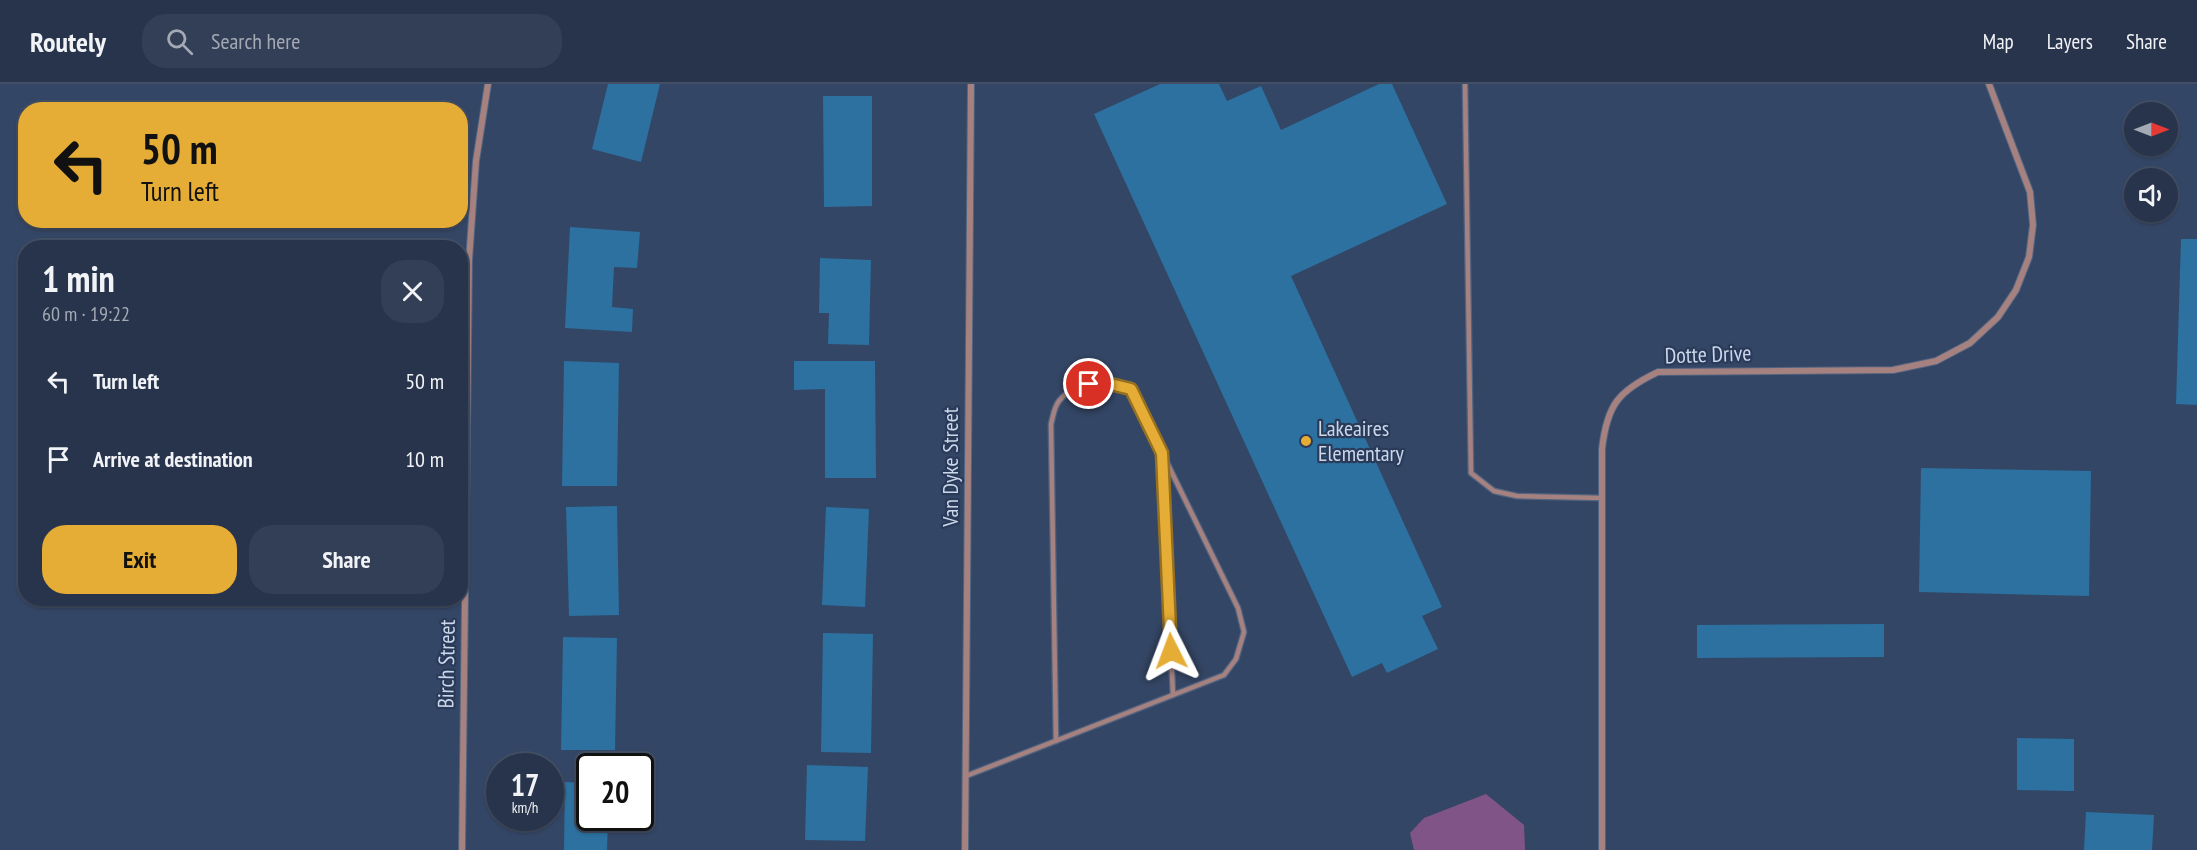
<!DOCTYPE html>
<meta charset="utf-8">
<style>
:root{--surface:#27344c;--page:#333f56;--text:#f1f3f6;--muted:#a4aab5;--line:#434f64;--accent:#e5ad35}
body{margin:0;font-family:"PT Sans Narrow",sans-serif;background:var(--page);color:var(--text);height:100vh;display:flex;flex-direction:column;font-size:22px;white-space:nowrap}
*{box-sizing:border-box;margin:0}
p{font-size:20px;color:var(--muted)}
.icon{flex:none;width:33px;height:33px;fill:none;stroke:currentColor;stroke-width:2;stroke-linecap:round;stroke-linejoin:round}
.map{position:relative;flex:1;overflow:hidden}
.sheet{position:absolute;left:18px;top:156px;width:450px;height:366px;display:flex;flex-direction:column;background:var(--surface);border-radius:24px;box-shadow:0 2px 4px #0004,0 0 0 2px var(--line)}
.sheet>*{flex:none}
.top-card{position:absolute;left:18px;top:18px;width:450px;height:126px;border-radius:24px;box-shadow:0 2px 4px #0004,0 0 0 2px var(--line);background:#e5ad35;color:#111;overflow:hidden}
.needle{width:39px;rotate:90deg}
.controls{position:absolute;left:2124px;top:18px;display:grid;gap:12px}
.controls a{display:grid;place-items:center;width:54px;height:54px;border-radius:50%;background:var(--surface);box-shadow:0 2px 4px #0004,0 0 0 2px var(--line);font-size:30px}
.speed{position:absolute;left:486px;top:669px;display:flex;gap:12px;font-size:30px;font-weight:700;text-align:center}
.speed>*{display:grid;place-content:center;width:78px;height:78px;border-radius:50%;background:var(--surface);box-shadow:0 2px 4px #0004,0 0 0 2px var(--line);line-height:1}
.speed small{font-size:15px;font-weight:400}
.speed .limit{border:3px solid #111;border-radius:9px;background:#fff;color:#111}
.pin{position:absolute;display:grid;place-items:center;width:51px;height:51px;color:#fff;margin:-26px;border:3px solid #fff;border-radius:50%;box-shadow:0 2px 6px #0007}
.me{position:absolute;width:66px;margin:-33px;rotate:357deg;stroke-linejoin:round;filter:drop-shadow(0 0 4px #0008)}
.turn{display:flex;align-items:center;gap:21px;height:126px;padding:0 24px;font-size:27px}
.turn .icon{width:78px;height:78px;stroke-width:2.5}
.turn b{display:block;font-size:42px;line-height:51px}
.round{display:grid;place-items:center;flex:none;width:63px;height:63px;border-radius:24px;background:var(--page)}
.summary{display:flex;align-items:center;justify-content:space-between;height:102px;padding:0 24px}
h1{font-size:36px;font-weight:700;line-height:45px}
.action{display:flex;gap:12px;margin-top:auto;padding:12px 24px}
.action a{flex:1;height:69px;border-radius:24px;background:var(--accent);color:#111;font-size:24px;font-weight:700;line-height:69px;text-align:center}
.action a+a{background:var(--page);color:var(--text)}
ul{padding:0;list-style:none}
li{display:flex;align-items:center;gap:18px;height:78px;padding:0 24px}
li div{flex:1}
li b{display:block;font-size:22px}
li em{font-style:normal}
header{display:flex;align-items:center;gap:36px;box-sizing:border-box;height:84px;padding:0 30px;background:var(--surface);border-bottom:2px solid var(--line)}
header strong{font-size:28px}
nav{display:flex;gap:33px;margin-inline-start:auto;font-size:21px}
.search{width:420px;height:54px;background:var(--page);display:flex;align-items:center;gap:15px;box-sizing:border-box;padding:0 21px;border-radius:24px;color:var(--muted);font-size:22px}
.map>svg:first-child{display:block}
</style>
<header>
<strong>Routely</strong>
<div class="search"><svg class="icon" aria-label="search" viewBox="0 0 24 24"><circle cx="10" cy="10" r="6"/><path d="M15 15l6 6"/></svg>Search here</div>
<nav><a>Map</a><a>Layers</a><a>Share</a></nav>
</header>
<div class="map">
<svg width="2197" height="766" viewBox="0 0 2197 766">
<rect width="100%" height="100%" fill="#344665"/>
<path fill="#815488" d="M1486,710L1524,741L1525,766H1414L1410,749L1424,734Z"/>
<path fill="#2c71a0" d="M608,0H660L641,78L592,65Z
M1160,0H1219L1227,17L1261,2L1281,46L1379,0H1392L1447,120L1291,192L1442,523L1422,532L1438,565L1387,589L1382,579L1352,593L1094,30Z
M823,12H872V122L824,123Z
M570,143L640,148L637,184L614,183L612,223L633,225L632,248L565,244Z
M2181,155H2197V321L2176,320Z
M820,174L871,176L869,261L828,260L829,229H819Z
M564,277L619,279L617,402H562Z
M794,277H875L876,394H825V305L794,306Z
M1921,384L2091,387L2089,512L1919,508Z
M617,422L619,531L569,532L566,423Z
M826,423L869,425L865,523L822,521Z
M1884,540V573L1697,574V541Z
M823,549L873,550L871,669L821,668Z
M563,553L617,554L615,666H561Z
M2017,654L2074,655V707L2017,706Z
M807,681L868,683L865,757L805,756Z
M565,698L590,699V734H608L607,766H564Z
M2086,728L2154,731L2152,766H2084Z"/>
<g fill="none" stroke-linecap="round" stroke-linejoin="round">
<g stroke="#526380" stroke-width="7">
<path id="lane" d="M1465,0L1471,389L1494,407L1517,412L1602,414
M1162,372L1173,611
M966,692L1224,591L1236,575L1244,548L1238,524L1131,305C1104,299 1079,293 1059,317C1054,323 1053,333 1051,340L1056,657"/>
</g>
<g stroke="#526380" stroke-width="8">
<path id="street" d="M462,766L469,176L476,77L488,0
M965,766L971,0
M1602,766V365C1607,321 1618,307 1658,288L1893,286L1936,277L1970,259L1998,233L2016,206L2029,173L2033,141L2030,108L1989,0"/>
</g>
<use href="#lane" stroke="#a5817f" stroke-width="4.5"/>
<use href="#street" stroke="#a5817f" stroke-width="6"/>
</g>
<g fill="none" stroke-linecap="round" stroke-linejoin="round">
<g stroke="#957022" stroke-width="15">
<path id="route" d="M1089,300L1102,298L1131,305L1162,369L1171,567"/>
</g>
<use href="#route" stroke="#e5ad35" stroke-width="10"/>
</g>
<circle fill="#e5ad35" stroke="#2a3b5a" stroke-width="2" cx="1306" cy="357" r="6"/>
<g text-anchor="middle" stroke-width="4.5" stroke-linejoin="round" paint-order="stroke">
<g font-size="22" fill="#ccd7ea" stroke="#2a3b5a">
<text transform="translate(1708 270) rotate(-2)" y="8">Dotte Drive</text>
<text transform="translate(950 383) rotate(-90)" y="8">Van Dyke Street</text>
<text transform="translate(446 580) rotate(-89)" y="8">Birch Street</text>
</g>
<g font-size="22" fill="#ccd7ea" stroke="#2a3b5a" text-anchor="start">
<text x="1318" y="352">Lakeaires<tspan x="1318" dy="25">Elementary</tspan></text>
</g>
</g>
</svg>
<div class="controls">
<a><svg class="needle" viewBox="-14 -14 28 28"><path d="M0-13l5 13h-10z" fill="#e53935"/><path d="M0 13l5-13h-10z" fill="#a4aab5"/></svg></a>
<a><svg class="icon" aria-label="sound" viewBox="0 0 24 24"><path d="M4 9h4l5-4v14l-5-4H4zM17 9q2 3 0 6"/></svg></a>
</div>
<div class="speed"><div>17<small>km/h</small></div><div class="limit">20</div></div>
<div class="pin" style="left:1089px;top:300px;background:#d93025"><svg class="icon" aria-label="arrive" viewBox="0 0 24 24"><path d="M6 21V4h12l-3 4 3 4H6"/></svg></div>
<svg class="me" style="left:1171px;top:567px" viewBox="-20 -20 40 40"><path d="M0-17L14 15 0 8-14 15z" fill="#e5ad35" stroke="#fff" stroke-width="4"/></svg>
<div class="top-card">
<div class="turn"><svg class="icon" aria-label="left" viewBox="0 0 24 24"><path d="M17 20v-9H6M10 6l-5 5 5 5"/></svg><div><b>50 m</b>Turn left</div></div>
</div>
<section class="sheet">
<div class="summary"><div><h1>1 min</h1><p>60 m · 19:22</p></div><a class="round"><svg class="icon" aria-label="close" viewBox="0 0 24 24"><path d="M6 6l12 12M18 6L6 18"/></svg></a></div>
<ul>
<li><svg class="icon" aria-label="left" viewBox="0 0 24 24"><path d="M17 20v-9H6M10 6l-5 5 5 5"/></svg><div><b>Turn left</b></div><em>50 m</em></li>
<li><svg class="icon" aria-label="arrive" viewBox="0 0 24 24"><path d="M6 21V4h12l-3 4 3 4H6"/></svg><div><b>Arrive at destination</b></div><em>10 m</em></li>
</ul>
<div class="action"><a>Exit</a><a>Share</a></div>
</section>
</div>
